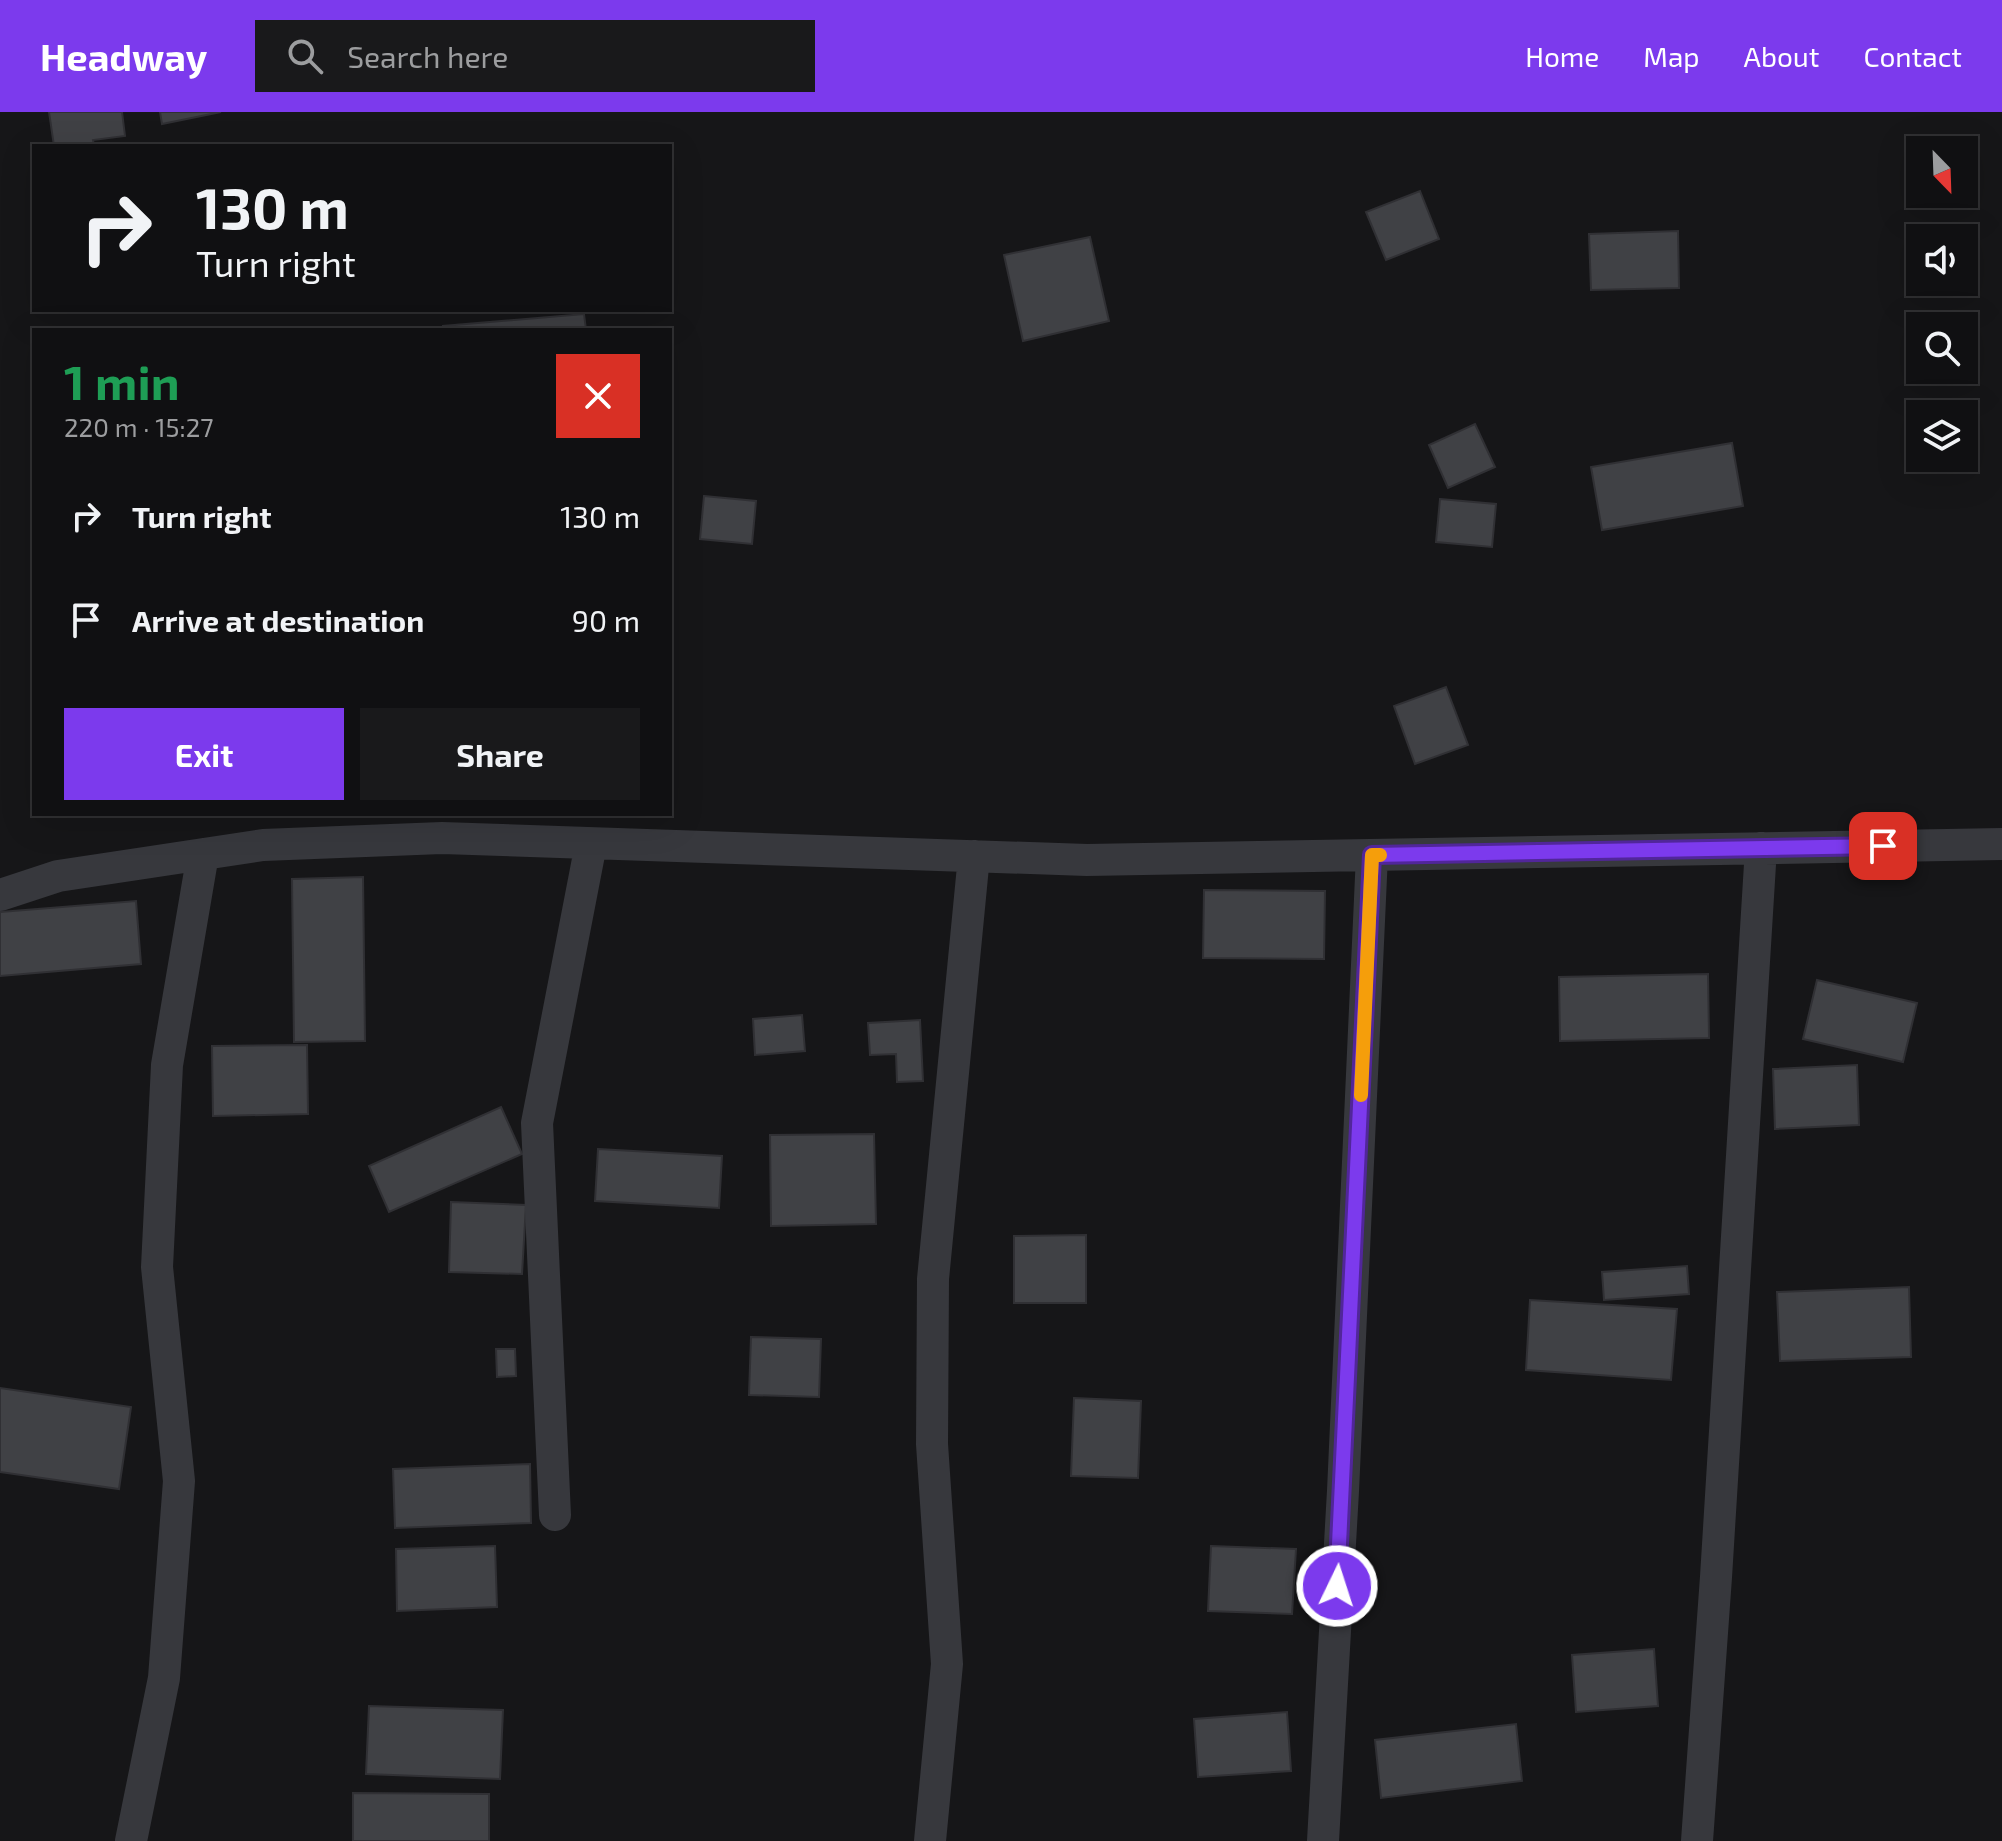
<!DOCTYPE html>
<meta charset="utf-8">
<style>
:root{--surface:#101012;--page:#19191b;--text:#f1f3f6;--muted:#9c9d9f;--line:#303032;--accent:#7c3aed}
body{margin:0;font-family:"Exo 2",sans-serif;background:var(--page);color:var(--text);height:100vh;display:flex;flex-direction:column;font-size:30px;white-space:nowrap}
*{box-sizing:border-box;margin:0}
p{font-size:26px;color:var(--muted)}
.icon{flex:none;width:44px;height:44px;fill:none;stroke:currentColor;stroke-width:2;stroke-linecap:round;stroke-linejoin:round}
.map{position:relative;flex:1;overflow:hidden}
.drawer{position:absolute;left:32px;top:216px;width:640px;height:488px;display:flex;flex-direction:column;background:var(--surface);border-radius:0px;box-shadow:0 8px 32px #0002,0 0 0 2px var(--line)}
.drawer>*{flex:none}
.banner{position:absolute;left:32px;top:32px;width:640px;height:168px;border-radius:0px;box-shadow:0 8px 32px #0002,0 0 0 2px var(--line);background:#101012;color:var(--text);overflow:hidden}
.needle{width:52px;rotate:157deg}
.fabs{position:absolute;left:1906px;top:24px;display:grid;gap:16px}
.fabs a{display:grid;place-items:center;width:72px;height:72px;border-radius:0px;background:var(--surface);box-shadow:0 8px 32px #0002,0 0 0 2px var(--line);font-size:40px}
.pin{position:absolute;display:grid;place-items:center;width:68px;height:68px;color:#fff;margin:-34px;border-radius:16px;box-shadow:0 4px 12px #0006}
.me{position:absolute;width:88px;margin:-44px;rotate:4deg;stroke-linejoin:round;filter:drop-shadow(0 0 6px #0008)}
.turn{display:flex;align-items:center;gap:28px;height:168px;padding:0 32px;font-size:36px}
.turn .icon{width:104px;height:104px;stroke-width:2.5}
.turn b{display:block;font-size:56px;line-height:68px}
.round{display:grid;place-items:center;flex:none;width:84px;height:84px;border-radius:0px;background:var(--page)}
.head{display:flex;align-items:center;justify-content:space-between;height:136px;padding:0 32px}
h1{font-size:48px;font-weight:700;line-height:60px;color:#1e9e55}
.primary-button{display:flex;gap:16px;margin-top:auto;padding:16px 32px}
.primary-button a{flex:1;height:92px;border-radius:0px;background:var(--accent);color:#fff;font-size:32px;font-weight:700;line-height:92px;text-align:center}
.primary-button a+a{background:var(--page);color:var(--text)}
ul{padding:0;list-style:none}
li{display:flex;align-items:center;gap:24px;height:104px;padding:0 32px}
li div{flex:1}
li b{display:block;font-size:30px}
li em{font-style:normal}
header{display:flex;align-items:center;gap:48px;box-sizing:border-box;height:112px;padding:0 40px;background:var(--accent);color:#fff}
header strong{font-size:38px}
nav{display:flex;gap:44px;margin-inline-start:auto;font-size:28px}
.search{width:560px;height:72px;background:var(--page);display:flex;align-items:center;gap:20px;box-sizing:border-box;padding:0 28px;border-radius:0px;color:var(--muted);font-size:30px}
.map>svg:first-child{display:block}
</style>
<header>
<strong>Headway</strong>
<div class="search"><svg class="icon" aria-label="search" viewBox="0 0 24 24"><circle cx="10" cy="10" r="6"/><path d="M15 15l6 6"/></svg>Search here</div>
<nav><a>Home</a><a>Map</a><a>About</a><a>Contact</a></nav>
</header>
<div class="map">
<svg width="2002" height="1729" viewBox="0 0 2002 1729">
<rect width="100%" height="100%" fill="#161618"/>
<path fill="#404145" stroke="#303034" stroke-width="2" d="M49,0H122L125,24L93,28L94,34H54Z
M160,0H221L162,12Z
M1420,79L1439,127L1386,148L1366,100Z
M1678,119L1679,176L1591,178L1589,122Z
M1090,125L1109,209L1023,229L1004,143Z
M584,202L586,218H443V214Z
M1475,312L1495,355L1448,376L1429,333Z
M1732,331L1743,394L1602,418L1591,355Z
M704,384L756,389L752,432L700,427Z
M1440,387L1496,392L1492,435L1436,430Z
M1446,575L1468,633L1415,652L1394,594Z
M363,765L365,929L294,930L292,767Z
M1204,778L1325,779L1324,847L1203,846Z
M136,789L141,852L0,864V800Z
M1708,862L1709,926L1560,929L1559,865Z
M1817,868L1917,891L1903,950L1803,927Z
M802,903L805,939L755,943L753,907Z
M920,908L923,969L897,970L896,942L870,943L868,911Z
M307,933L308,1002L213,1004L212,934Z
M1857,953L1859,1013L1775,1017L1773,957Z
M501,995L522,1042L389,1100L369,1054Z
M874,1022L876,1112L771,1114L770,1023Z
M598,1037L722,1044L719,1096L595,1089Z
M451,1090L526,1093L522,1162L449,1160Z
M1086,1123V1191H1014V1124Z
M1687,1154L1689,1182L1604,1188L1602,1160Z
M1909,1175L1911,1245L1780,1249L1777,1180Z
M1530,1188L1677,1197L1671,1268L1526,1258Z
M751,1225L821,1227L819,1285L749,1283Z
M496,1237H515L516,1264L497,1265Z
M0,1276L131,1295L119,1377L0,1360Z
M1074,1286L1141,1289L1138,1366L1071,1364Z
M530,1352L531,1411L395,1416L393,1357Z
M495,1434L497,1495L397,1499L396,1437Z
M1211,1434L1296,1437L1292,1502L1208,1499Z
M1654,1537L1658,1594L1576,1600L1572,1543Z
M369,1594L503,1598L500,1667L366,1662Z
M1287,1600L1291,1659L1198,1665L1194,1607Z
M1516,1612L1522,1669L1381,1686L1375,1628Z
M353,1681L489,1682V1729H353Z"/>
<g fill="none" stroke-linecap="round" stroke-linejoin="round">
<path stroke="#37383d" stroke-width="32" d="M0,783L58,764L263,733L442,726L1087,748L2002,732
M555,1403L537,1011L591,732
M131,1729L164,1566L179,1369L157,1155L167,953L203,742
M930,1729L947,1552L932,1332L933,1167L974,744
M1323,1729L1343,1379L1372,743
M1697,1729L1716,1465L1761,736"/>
</g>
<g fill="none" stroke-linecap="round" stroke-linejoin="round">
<g stroke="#51269a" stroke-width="20">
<path id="route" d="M1337,1474L1372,743L1883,734"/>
</g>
<use href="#route" stroke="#7c3aed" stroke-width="14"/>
<path stroke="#f59e0b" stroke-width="14" d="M1361,983L1372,743H1380"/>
</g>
</svg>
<div class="fabs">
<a><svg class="needle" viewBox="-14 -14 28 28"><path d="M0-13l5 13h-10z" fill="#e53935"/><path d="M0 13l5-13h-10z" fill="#9c9d9f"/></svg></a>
<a><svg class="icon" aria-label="sound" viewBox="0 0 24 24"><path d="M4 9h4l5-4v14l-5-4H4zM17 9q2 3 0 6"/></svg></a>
<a><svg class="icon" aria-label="search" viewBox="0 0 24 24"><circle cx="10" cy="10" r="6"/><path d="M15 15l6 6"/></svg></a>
<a><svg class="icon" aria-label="layers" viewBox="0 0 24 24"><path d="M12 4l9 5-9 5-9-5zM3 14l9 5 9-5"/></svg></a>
</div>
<div class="pin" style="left:1883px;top:734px;background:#d93025"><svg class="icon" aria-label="arrive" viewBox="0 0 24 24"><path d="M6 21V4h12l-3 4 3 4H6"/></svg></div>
<svg class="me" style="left:1337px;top:1474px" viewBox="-20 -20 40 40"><circle r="17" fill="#7c3aed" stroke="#fff" stroke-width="3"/><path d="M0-11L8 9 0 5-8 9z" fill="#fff"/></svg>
<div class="banner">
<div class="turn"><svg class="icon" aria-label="right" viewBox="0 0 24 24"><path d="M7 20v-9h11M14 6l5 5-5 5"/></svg><div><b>130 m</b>Turn right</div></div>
</div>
<section class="drawer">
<div class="head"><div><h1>1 min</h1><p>220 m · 15:27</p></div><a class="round" style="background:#d93025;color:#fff"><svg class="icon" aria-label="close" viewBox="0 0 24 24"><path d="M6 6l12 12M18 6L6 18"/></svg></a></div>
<ul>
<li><svg class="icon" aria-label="right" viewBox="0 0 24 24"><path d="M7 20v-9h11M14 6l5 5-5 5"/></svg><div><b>Turn right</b></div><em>130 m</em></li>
<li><svg class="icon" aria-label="arrive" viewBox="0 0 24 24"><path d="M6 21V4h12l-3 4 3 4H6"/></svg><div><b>Arrive at destination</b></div><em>90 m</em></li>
</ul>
<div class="primary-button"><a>Exit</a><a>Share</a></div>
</section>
</div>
